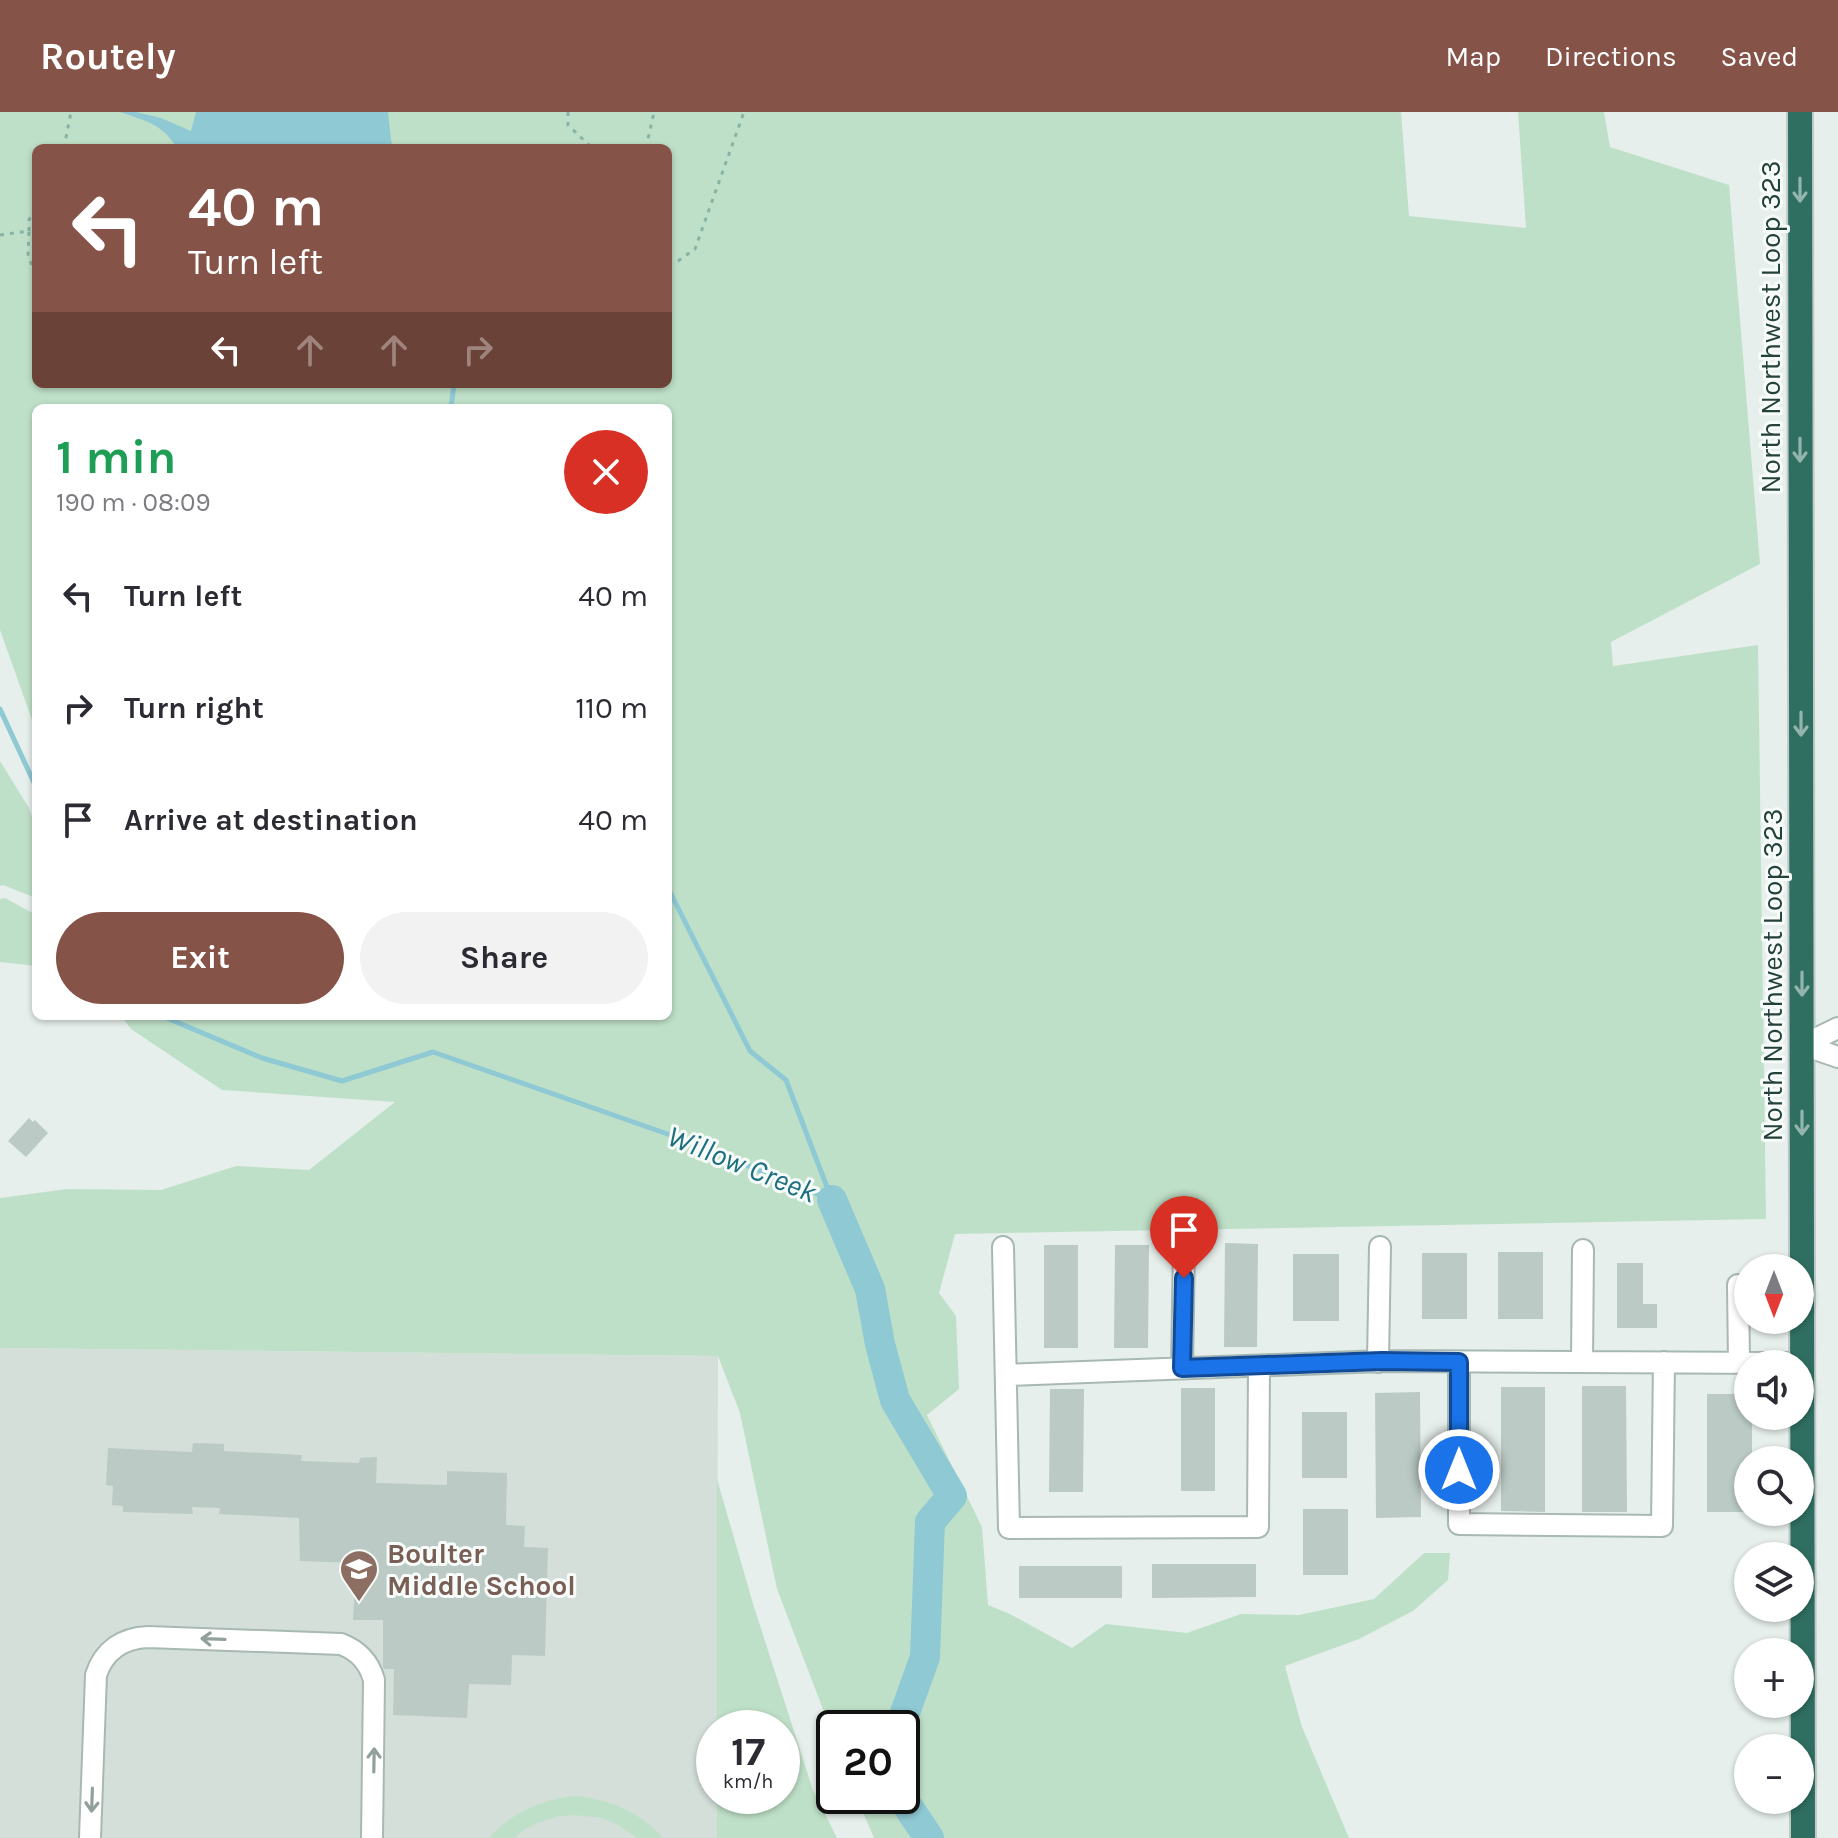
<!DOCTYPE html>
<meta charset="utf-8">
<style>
:root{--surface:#fff;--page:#f2f2f3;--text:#2b2b33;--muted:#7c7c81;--accent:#855347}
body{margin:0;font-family:Karla,sans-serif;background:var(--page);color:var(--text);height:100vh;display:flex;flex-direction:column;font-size:30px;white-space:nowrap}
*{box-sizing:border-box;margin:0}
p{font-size:26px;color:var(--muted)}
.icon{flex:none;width:44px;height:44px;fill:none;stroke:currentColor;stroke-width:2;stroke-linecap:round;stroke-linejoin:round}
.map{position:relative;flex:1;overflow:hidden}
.sheet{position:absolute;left:32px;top:292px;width:640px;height:616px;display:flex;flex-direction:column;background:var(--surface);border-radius:12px;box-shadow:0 2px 6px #0004}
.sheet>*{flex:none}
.banner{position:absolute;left:32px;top:32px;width:640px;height:244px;border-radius:12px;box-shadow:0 2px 6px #0004;background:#855347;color:#fff;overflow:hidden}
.needle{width:52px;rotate:180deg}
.fabs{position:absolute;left:1734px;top:1142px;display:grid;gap:16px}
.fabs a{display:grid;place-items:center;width:80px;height:80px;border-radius:50%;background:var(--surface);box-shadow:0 2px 6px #0004;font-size:40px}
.speed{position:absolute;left:696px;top:1598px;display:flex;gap:16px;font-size:40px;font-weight:700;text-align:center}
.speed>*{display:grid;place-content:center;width:104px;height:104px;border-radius:50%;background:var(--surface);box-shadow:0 2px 6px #0004;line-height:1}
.speed small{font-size:20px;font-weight:400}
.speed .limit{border:4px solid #111;border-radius:12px;background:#fff;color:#111}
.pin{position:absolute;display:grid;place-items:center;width:68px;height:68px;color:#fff;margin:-82px -34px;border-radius:50% 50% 50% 0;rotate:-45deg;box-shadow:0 0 8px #0007}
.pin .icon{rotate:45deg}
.me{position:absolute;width:88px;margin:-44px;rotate:0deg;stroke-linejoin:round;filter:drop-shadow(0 0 6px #0008)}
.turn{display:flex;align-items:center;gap:28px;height:168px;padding:0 24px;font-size:36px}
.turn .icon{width:104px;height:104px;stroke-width:2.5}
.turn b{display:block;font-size:56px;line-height:68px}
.lanes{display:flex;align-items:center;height:76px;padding:0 24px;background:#0003;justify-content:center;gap:40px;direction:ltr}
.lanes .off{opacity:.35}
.round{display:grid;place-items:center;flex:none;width:84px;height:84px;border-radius:42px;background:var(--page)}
.head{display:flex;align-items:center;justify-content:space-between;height:136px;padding:0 24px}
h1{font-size:48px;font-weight:700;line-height:60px;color:#1e9e55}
.action{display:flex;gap:16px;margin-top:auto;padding:16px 24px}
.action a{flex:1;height:92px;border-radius:48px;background:var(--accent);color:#fff;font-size:32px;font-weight:700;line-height:92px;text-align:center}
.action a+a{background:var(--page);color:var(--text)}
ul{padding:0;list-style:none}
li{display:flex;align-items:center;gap:24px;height:112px;padding:0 24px}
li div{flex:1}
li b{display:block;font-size:30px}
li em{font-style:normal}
header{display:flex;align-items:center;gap:48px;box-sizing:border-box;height:112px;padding:0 40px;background:var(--accent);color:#fff}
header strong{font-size:38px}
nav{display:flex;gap:44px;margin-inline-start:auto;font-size:28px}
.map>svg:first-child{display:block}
</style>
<header>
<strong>Routely</strong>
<nav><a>Map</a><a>Directions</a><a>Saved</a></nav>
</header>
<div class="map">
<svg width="1838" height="1726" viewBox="0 0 1838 1726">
<rect width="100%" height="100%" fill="#e6efeb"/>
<path fill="#d4dfda" d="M0,1236L718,1244L717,1616H714V1684H717V1726H0Z"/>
<path fill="#bfe0c8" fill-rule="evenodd" d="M0,0H1401L1409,104L1526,116L1518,0H1604L1610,35L1729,73L1760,452L1611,530L1613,554L1758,533L1766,1107L955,1122L939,1181L956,1204L959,1277L927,1303L982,1415L988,1493L1010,1502L1072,1536L1106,1512L1187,1521L1241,1502L1299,1503L1374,1487L1424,1441H1450L1448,1468L1413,1499L1359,1527L1285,1554L1302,1615L1349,1726H874L856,1684H902V1616H834V1626L777,1477L740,1301L718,1244L0,1236V1086L67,1077L161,1078L236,1054L309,1058L395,990L222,978L131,917L121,904H668V296H36V619L0,518ZM36,36H668V272H36Z
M0,649L29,696L36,718V786L3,773L0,774Z
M5,786L36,803V854L0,850V787Z
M717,1367L754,1495L813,1678L837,1726H717V1684H782V1616H717Z
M576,1684C611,1688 639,1699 663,1726H638L616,1712L602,1706L573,1703L556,1705L540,1710L525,1717L514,1726H489C512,1700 542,1687 576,1684Z"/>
<path fill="#8ec9d4" d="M120,0H136L161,6L191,19L196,0H388L391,28L393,36H177C162,11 145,9 120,0Z"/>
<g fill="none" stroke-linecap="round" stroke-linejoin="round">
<path stroke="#8ec9d4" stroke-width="5" d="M451,296L454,272
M0,597L36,675
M668,776L750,939L786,968L832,1088
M162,904L262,946L342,969L433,940L679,1026L832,1088"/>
<path stroke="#8ec9d4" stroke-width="30" d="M832,1088L870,1177L880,1232L895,1288L952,1384L930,1410L925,1545L902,1609L901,1616
M901,1684L929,1726"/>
</g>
<path fill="#bbcac4" d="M29,1006L33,1010L35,1008L48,1021L26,1045L8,1029Z
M1225,1131L1258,1132L1257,1235H1224Z
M1044,1133H1078V1236H1044Z
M1115,1133H1149L1148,1236H1114Z
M1498,1140H1543V1207H1498Z
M1422,1141H1467V1207H1422Z
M1293,1142H1339V1209H1293Z
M1617,1151H1643V1192H1657V1216H1617Z
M1582,1274H1626L1627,1400H1582Z
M1501,1275H1545V1400L1501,1399Z
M1181,1276H1215V1379H1181Z
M1050,1277H1084L1083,1380H1049Z
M1420,1280L1421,1405L1376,1406L1375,1281Z
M1707,1282H1748V1304H1752V1348H1748V1400H1707Z
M1302,1300H1347V1366H1302Z
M193,1331L224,1332V1339L302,1343L301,1349L359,1351L360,1346L377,1345L376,1371L447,1373V1359L507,1361L506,1413L525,1414L524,1435L548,1436L545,1544L512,1543L511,1573L469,1572L467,1606L393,1603L394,1557H384L383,1554V1508H353L356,1451L300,1449L299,1406L219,1402L220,1396L192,1395L193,1402L123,1400V1394L112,1393L113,1374L106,1373L108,1336L192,1340Z
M1303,1397H1348V1463H1303Z
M1152,1452H1256V1485L1152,1486Z
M1019,1454H1122V1486H1019Z"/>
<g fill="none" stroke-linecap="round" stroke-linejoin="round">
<g stroke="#a8b8b2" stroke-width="24">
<path id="minor" d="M1803,933L1838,916
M1803,933L1838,945
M1003,1135L1009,1416L1258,1415L1259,1254
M1738,1173L1739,1251
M1378,1250L1380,1135
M1459,1250V1412L1662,1414L1664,1250
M1582,1250L1583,1138
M1182,1256L1184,1135
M1006,1263L1382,1249L1802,1251
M90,1726L96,1563C104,1538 123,1526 148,1525L341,1532C359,1539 369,1550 374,1568L372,1726"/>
</g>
<g stroke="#c2cac8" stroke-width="28">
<path id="highway" d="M1800,0L1803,1726"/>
</g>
<path stroke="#86b3a5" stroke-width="3" stroke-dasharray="4 6" stroke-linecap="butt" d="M568,0V13L589,33L595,36
M64,36L71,0
M646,36L654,0
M29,119V108L36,93
M0,123L29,119L28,145L34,157H36
M668,148L678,149L695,137L744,0"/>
<use href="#minor" stroke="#fff" stroke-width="20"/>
<use href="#highway" stroke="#2f6f62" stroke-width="24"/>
</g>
<defs><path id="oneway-shaft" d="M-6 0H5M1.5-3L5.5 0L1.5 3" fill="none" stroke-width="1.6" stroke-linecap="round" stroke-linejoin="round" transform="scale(2)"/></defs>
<g stroke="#93b5ae">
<use href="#oneway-shaft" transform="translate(1800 78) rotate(90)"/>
<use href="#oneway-shaft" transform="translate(1800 338) rotate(90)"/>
<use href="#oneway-shaft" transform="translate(1801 612) rotate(90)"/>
<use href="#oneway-shaft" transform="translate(1802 872) rotate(90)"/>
<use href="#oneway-shaft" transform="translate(1802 1011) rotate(90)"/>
</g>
<g stroke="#92a09c">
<use href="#oneway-shaft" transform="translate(213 1527) rotate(-178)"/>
<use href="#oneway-shaft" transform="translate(374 1648) rotate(-89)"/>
<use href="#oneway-shaft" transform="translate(92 1688) rotate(92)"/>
</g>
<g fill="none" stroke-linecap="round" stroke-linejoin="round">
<g stroke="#114b97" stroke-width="20">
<path id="route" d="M1184,1166L1182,1256L1382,1249L1459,1250V1358"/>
</g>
<use href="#route" stroke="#1a73e8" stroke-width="14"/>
</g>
<defs>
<g id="school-pin" transform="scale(2)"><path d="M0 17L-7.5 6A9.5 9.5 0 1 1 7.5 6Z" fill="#8d6e63" stroke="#f7fbf9"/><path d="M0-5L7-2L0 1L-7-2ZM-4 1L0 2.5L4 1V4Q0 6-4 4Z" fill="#fff"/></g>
</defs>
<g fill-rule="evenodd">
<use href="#school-pin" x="359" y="1457"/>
</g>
<g text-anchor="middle" stroke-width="6" stroke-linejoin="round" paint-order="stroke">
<g font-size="28" fill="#24423a" stroke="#f7fbf9">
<text transform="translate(1770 215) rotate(-90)" y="10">North Northwest Loop 323</text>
<text transform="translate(1772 863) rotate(-90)" y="10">North Northwest Loop 323</text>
</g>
<g font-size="28" font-weight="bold" fill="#785e54" stroke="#f7fbf9" text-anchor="start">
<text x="387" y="1451">Boulter<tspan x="387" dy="32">Middle School</tspan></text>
</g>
<g font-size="30" font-style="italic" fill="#1c6f80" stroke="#f7fbf9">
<text transform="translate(742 1052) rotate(22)" y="10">Willow Creek</text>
</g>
</g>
</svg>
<div class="fabs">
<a><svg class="needle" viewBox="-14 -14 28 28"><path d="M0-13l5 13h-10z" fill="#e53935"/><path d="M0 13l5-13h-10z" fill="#7c7c81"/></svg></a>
<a><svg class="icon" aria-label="sound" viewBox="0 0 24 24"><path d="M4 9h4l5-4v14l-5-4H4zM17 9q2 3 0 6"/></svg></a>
<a><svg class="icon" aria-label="search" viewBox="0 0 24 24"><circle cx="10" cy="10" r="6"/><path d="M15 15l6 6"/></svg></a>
<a><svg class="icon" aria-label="layers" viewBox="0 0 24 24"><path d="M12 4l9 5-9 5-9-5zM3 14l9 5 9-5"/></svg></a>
<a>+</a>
<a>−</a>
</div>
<div class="speed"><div>17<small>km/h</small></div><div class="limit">20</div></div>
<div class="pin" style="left:1184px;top:1166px;background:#d93025"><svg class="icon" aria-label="arrive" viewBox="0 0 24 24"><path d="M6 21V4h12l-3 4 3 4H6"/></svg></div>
<svg class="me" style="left:1459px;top:1358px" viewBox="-20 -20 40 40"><circle r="17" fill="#1a73e8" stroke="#fff" stroke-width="3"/><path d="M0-11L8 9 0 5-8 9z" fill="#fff"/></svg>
<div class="banner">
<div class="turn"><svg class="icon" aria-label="left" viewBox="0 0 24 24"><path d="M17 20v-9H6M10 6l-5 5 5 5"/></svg><div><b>40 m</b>Turn left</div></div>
<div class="lanes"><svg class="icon" aria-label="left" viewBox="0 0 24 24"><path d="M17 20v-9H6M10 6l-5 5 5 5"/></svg><svg class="icon off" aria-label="ahead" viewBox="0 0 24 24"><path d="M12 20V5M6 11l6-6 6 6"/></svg><svg class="icon off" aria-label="ahead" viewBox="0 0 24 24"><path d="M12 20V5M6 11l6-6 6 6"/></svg><svg class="icon off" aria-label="right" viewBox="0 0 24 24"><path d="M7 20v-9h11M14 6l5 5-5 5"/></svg></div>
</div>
<section class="sheet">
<div class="head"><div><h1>1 min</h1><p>190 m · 08:09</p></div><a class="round" style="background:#d93025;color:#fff"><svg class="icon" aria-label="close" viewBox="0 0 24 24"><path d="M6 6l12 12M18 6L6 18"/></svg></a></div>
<ul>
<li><svg class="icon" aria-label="left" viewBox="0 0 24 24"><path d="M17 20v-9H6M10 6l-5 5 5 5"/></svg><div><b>Turn left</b></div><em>40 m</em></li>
<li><svg class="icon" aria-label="right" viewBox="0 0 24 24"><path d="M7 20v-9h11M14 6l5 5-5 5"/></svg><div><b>Turn right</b></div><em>110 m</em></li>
<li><svg class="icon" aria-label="arrive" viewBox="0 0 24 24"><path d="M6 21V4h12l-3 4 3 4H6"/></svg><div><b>Arrive at destination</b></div><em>40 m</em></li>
</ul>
<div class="action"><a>Exit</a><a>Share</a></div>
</section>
</div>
